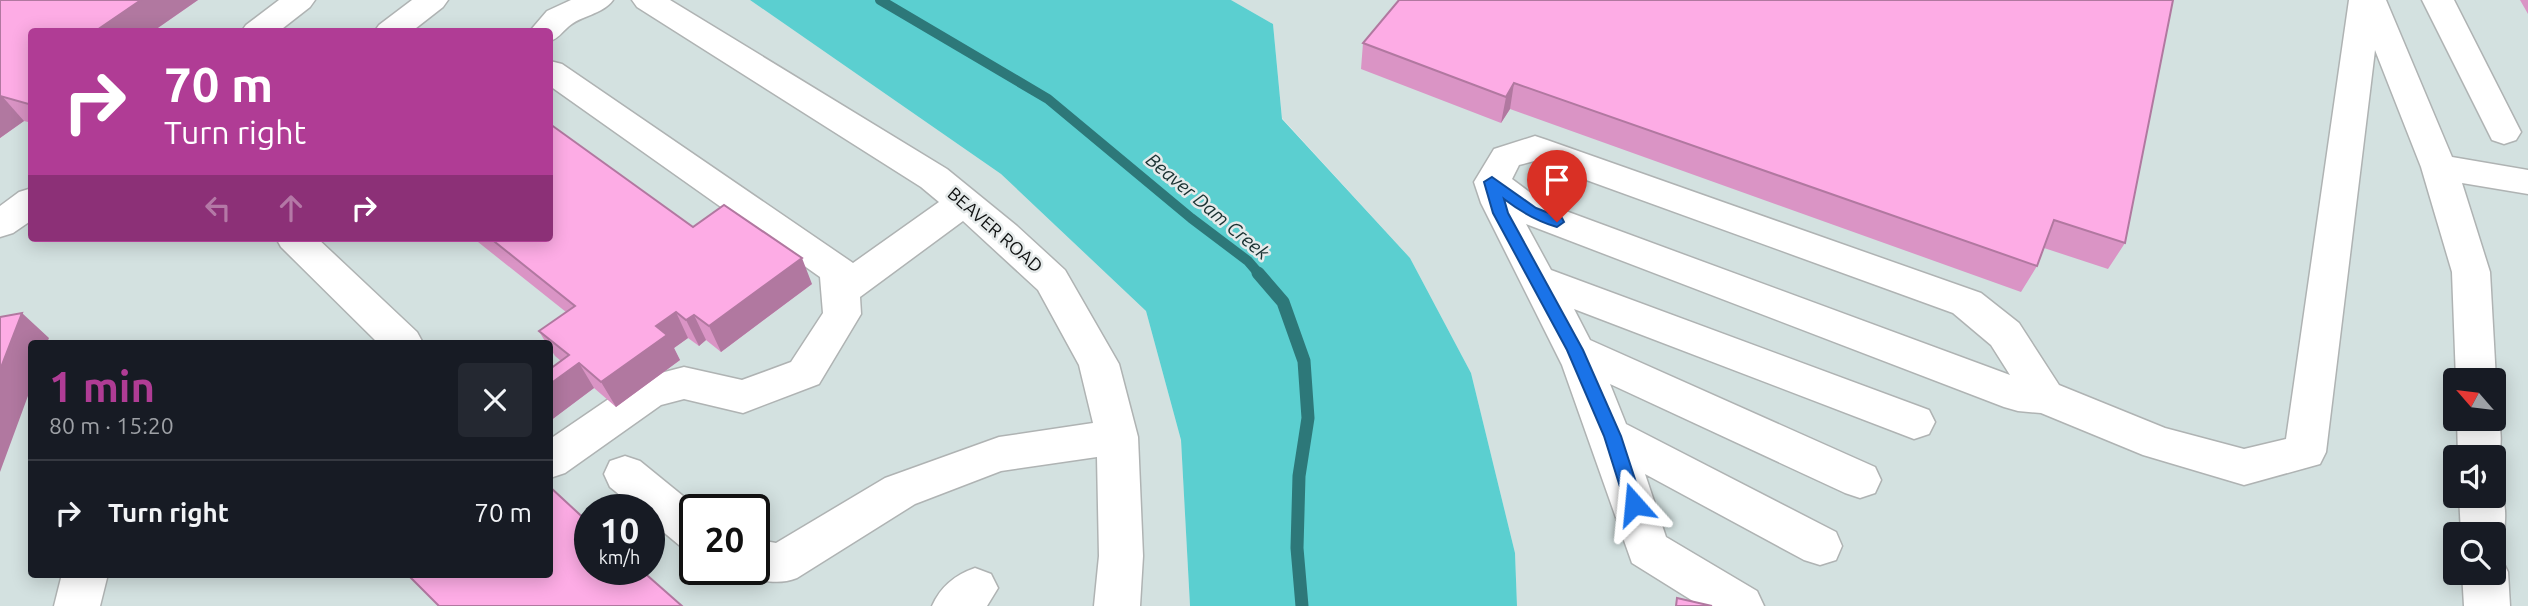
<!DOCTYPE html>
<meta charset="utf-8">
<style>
:root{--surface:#171b24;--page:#242831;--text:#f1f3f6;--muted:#9ea1a6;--line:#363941;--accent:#b03c95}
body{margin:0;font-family:Ubuntu,sans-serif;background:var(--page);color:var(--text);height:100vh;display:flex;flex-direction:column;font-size:26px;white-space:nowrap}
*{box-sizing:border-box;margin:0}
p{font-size:23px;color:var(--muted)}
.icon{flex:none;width:38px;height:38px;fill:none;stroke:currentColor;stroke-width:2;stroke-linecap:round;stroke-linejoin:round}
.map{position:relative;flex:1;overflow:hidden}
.details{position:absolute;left:28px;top:340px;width:525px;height:238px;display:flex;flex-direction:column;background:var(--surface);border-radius:7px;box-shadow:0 4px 18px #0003}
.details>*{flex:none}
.guide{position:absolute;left:28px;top:28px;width:525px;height:214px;border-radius:7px;box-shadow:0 4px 18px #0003;background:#b03c95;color:#fff;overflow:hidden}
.needle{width:46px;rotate:298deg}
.buttons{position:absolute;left:2443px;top:368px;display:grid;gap:14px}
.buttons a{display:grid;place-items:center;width:63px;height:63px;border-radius:7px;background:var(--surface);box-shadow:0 4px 18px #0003;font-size:35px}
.speed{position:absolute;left:574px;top:494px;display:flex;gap:14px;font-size:35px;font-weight:700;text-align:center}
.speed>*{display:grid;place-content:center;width:91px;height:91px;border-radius:50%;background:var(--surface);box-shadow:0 4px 18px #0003;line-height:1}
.speed small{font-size:18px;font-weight:400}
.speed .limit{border:4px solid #111;border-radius:10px;background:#fff;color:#111}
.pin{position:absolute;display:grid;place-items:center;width:60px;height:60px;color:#fff;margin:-72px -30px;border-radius:50% 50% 50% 0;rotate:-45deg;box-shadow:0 0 7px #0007}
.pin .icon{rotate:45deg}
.me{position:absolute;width:77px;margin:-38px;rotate:342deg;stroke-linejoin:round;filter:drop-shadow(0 0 5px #0008)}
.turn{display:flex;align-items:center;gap:24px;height:147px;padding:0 21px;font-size:32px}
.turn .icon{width:91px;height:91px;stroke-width:2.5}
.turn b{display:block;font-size:49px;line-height:60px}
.lanes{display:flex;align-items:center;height:66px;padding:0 21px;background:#0003;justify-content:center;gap:35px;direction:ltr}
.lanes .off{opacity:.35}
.round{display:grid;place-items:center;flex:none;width:74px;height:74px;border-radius:7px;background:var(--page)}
.overview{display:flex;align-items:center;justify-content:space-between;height:119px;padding:0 21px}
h1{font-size:42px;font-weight:600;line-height:52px;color:var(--accent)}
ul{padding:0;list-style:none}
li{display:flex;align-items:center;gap:21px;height:105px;padding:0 21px;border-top:2px solid var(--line)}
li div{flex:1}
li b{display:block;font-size:26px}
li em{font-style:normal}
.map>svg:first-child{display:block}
</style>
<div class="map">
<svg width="2528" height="606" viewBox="0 0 2528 606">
<rect width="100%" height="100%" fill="#e5eaea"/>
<path fill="#d3e1e0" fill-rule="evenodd" d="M0,0H750L1001,174L1146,311L1181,440L1190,606H0ZM32,32H550V238H32ZM32,343H550V574H32ZM590,509H649V569H590ZM695,509H754V569H695Z
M1231,0H2528V606H1517L1515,553L1471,373L1410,258L1282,118L1273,24ZM2455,380H2494V418H2455ZM2455,457H2494V495H2455ZM2455,534H2494V572H2455Z"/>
<path fill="#5bcfd0" d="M750,0H1231L1273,24L1282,119L1410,258L1471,373L1515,553L1517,606H1190L1181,440L1146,311L1001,174Z"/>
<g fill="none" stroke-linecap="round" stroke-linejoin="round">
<path stroke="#2d7879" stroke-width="10" d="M880,0L1048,99L1191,218L1248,261L1260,275"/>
<path stroke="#2d7879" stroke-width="13" d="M1258,273L1283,302L1304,361L1308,418L1299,476L1297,548L1302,606"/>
<g stroke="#afb3b3" stroke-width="3">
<path id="minor" d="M279,0H315L310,7L278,32H241L246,25Z
M412,0H448L443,7L411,32H374L379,25Z
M571,0H613C602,15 581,15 568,27C561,33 559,38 550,41V32H529L547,11Z
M632,0H670L947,169L1017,226L1065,270L1119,364L1138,437L1143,556L1140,606H1094L1099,556L1097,457L1001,471L915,504L797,578C776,586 759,580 738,573L736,569H754V539L776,543L885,478L999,437L1093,423L1079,365L1038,290L963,221L860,297L861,314L819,384L743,413L684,399L661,405L565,473L550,478V439L635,381L649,376L684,367L742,380L791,362L823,313L820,277L550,86V61L562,64L853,263L939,202L921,187L637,7Z
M2349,0H2386L2452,157L2528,170V194L2462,183L2490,272L2496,380L2494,385V380H2456L2452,272L2421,167L2375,50L2326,452L2320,464L2244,485L2143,455L2041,413L2018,411L2004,407L1526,224L1551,270L1929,410L1935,422L1929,434L1914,439L1574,309L1590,340L1875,467L1881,480L1875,493L1860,498L1845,493L1610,384L1626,424L1836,532L1842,546L1836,560L1820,565L1804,560L1645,474L1666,537L1757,591L1764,606H1701L1632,563L1562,365L1481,203L1474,182L1494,149L1535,136L1547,140L1981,293L2019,323L2059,385L2165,428L2244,449L2286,439ZM1534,161L1953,313L1991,345L2010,375L1544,203L1512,179L1519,165Z
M2422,0H2454L2521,132L2516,140L2504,144L2492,140Z
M32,188V220L13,233L0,237V206L19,192Z
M276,238H317L417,332L423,343H378L281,247Z
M2494,408C2503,426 2503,452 2494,469V457H2458L2457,418H2494Z
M625,456L640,461L699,509H695V551L679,545L649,520V509H637L610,487L604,474L610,461Z
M2494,481C2509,496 2507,530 2499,547L2494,549V534H2461L2459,495H2494Z
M2494,555L2501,558L2508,572L2510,606H2464L2462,572H2494Z
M975,568L991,574L998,588L987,606H932C941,586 955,575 975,568Z
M62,574H108L100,606H54Z"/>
</g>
<use href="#minor" fill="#fff" fill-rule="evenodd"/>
</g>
<path fill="#da94c5" d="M0,0H198L152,32H32V123L24,121L0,138Z
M1399,0L2125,243L2108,269L2044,248L2037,266L2021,292L1510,109L1501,123L1361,69L1363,43Z
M2520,0H2528V14Z
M693,227L812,284L721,352L706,340L699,346L688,338L674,348L680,360L616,407L594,388L550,421V369L561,361L555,356L550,348V343H546L539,331L566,312L473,238H550Z
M407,574L682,606H438Z"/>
<path fill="#b178a0" d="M141,0H198L152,32H94Z
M1514,83L1510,109L1501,123L1506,97Z
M1,95L24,121L0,138V96Z
M802,258L812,284L721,352L709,326Z
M676,312L688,338L674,348L680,360L616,407L601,382L656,326Z
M22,313L49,338L47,343H32V385L0,472V370Z
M694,315L706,340L699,346L686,320Z
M579,363L594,388L550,421V384Z"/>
<path fill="#fdace5" stroke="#b178a0" stroke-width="2" d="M0,0H141L94,32H32V105L0,96Z
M1399,0H2173L2125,243L2054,220L2037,266L1514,83L1506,97L1363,43Z
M550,124L693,227L724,205L802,258L709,326L694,315L686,320L676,312L656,326L667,335L601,382L579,363L550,384V369L569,355L539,331L575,306L490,238H550Z
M22,313L0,370V317Z
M550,487L590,524V569H640L682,606H439L407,574H550Z
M1677,598L1712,606H1676Z"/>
<path fill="#1a73e8" stroke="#114b97" stroke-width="2" d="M1492,177L1536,208L1562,218L1564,222L1557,227C1536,221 1521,212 1504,199L1508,213L1583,350L1621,436L1643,504L1640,509L1634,511L1627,509L1604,436L1567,350L1493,213L1484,182Z"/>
<g text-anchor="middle" stroke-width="5" stroke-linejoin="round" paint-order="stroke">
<g font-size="18" fill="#0f1111" stroke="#e5eaea">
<text transform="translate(995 230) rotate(41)" y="6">BEAVER ROAD</text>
</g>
<g font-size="19" font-style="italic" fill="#183030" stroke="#e5eaea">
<text transform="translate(1208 206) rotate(40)" y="7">Beaver Dam Creek</text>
</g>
</g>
</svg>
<div class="buttons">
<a><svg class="needle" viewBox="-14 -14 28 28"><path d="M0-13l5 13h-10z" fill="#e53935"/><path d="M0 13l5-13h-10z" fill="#9ea1a6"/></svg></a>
<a><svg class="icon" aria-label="sound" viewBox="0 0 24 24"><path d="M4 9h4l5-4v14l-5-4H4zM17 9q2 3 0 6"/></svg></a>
<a><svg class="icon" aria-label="search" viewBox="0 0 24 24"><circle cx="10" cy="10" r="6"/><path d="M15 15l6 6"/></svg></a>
</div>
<div class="speed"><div>10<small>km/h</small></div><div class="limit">20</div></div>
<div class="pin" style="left:1557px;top:222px;background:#d93025"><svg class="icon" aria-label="arrive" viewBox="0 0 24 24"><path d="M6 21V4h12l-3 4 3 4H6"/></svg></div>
<svg class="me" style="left:1634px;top:504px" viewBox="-20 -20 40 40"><path d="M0-17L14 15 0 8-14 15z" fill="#1a73e8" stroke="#fff" stroke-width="4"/></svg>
<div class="guide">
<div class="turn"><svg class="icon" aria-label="right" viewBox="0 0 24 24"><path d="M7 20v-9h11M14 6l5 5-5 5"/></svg><div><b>70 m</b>Turn right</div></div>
<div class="lanes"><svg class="icon off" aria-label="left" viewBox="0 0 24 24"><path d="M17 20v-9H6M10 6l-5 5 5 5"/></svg><svg class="icon off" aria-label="ahead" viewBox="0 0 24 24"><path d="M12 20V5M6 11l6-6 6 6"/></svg><svg class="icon" aria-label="right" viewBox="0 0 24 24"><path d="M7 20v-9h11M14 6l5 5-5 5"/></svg></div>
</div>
<section class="details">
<div class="overview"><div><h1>1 min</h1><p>80 m · 15:20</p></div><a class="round"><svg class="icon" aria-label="close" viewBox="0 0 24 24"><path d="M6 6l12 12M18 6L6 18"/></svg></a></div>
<ul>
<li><svg class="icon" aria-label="right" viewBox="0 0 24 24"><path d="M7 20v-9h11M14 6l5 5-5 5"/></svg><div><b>Turn right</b></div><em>70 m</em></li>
</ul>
</section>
</div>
